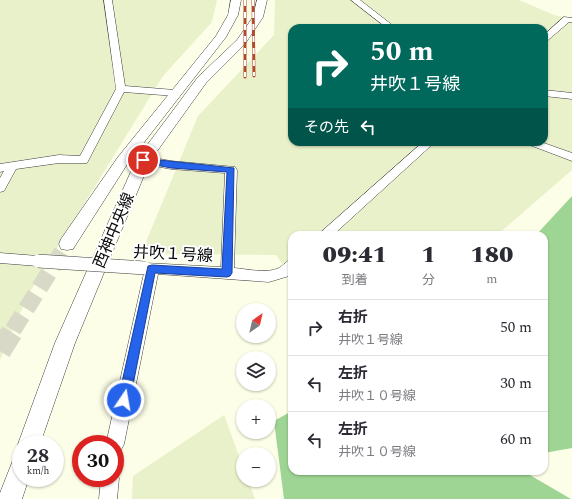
<!DOCTYPE html>
<html lang="ja">
<meta charset="utf-8">
<style>
:root{--surface:#fff;--page:#f2f2f3;--text:#2b2b33;--muted:#7c7c81;--line:#e1e1e2}
body{margin:0;font-family:Spectral,"Noto Sans JP",serif;background:var(--page);color:var(--text);height:100vh;display:flex;flex-direction:column;font-size:15px;white-space:nowrap}
*{box-sizing:border-box;margin:0}
p{font-size:13px;color:var(--muted)}
.icon{flex:none;width:22px;height:22px;fill:none;stroke:currentColor;stroke-width:2;stroke-linecap:round;stroke-linejoin:round}
.map{position:relative;flex:1;overflow:hidden}
.sheet{position:absolute;left:288px;top:231px;width:260px;height:244px;display:flex;flex-direction:column;background:var(--surface);border-radius:12px;box-shadow:0 1px 3px #0004}
.sheet>*{flex:none}
.banner{position:absolute;left:288px;top:24px;width:260px;height:122px;border-radius:12px;box-shadow:0 1px 3px #0004;background:#00695c;color:#fff;overflow:hidden}
.needle{width:26px;rotate:34deg}
.fabs{position:absolute;left:236px;top:303px;display:grid;gap:8px}
.fabs a{display:grid;place-items:center;width:40px;height:40px;border-radius:50%;background:var(--surface);box-shadow:0 1px 3px #0004;font-size:20px}
.speed{position:absolute;left:12px;top:435px;display:flex;gap:8px;font-size:20px;font-weight:700;text-align:center}
.speed>*{display:grid;place-content:center;width:52px;height:52px;border-radius:50%;background:var(--surface);box-shadow:0 1px 3px #0004;line-height:1}
.speed small{font-size:10px;font-weight:400}
.speed .limit{border:6px solid #d22;background:#fff;color:#111}
.pin{position:absolute;display:grid;place-items:center;width:34px;height:34px;color:#fff;margin:-17px;border:2px solid #fff;border-radius:50%;box-shadow:0 1px 4px #0007}
.me{position:absolute;width:44px;margin:-22px;rotate:12deg;stroke-linejoin:round;filter:drop-shadow(0 0 3px #0008)}
.turn{display:flex;align-items:center;gap:14px;height:84px;padding:0 16px;font-size:18px}
.turn .icon{width:52px;height:52px;stroke-width:2.5}
.turn b{display:block;font-size:28px;line-height:34px}
.then{display:flex;align-items:center;height:38px;padding:0 16px;background:#0003;gap:8px;font-size:15px}
.eta{display:flex;justify-content:space-evenly;align-items:center;height:68px;text-align:center}
.eta b{font-size:24px;font-weight:800;line-height:28px}
ul{padding:0;list-style:none}
li{display:flex;align-items:center;gap:12px;height:56px;padding:0 16px;border-top:1px solid var(--line)}
li div{flex:1}
li b{display:block;font-size:15px}
li em{font-style:normal}
.map>svg:first-child{display:block}
</style>
<div class="map">
<svg width="572" height="499" viewBox="0 0 572 499">
<rect width="100%" height="100%" fill="#fcfee7"/>
<path fill="#e9f1ca" fill-rule="evenodd" d="M0,0H217L212,22L163,76L28,295L0,360Z
M275,0H519L554,15L572,19V170L497,235H292V278L276,255L141,254L198,116L274,35ZM292,28H544V142H292Z
M224,415L243,467V480H248L255,499H132L133,476Z"/>
<path fill="#9fd594" d="M572,196V448L544,453V235H536Z
M292,411V471H523L571,499H284L274,421Z"/>
<g fill="none" stroke-linecap="round" stroke-linejoin="round">
<path stroke="#d8d9c6" stroke-width="17" stroke-dasharray="17 8" stroke-linecap="butt" d="M13,330L67,244"/>
<path stroke="#d8d9c6" stroke-width="22" stroke-dasharray="22 11" stroke-linecap="butt" d="M0,351L14,329"/>
<g stroke="#3c3c3c" stroke-width="1">
<path id="minor" d="M104,0H112L125,86L175,90L180,93L175,96L124,92L87,163H59L16,169L4,191L0,192V178L4,171L0,172V164L59,155L80,156L116,89Z
M351,0H360L396,28H387Z
M564,17L572,18V22H569L547,41L544,42V35Z
M544,90L572,93V99L544,96Z
M423,142H435L333,235H319L321,232Z
M526,142H541L572,153V161L527,144Z
M143,156L171,161L235,167L237,170L234,268C247,269 267,274 279,268C284,265 286,261 292,259V273L289,276L269,282L158,274L124,444L121,450L115,453V444H106L144,273L140,272L138,268L140,264L145,263L221,267L225,173L171,169L139,163L137,160L139,157Z
M0,253L38,256L43,257L45,261L43,265L38,266L0,263Z
M115,471L119,478L117,499H99L101,478H115Z"/>
</g>
<g stroke="#3c3c3c" stroke-width="1">
<path id="tertiary" d="M231,0H241L238,15L226,37L128,163L73,249L67,250L61,249L59,244L61,239L118,157L216,36L228,15Z
M257,0H267L263,17L245,44L206,83L150,161L75,343L40,444H21V452L18,444L55,343L136,160L198,77L237,40L253,17Z
M21,456V478H29L22,499H0V493L13,460Z"/>
</g>
<use href="#minor" fill="#fff" fill-rule="evenodd"/>
<use href="#tertiary" fill="#fff" fill-rule="evenodd"/>
<g stroke="#b04a2b" stroke-width="3">
<path id="rail" d="M245,0V77
M253,0L254,76"/>
</g>
<use href="#rail" stroke="#fff" stroke-width="2" stroke-dasharray="6" stroke-linecap="butt"/>
<g stroke="#3c3c3c" stroke-width="14" stroke-linecap="butt">
<path id="minor-bridge" d="M38,261L145,268"/>
</g>
<use href="#minor-bridge" stroke="#fff" stroke-width="13"/>
</g>
<path fill="#2563eb" stroke="#184099" d="M141,158L234,168L232,273L230,276L227,277L155,273L130,400L128,404L124,406L120,404L118,400L148,266L152,265L222,269L227,172L171,168L141,162Z"/>
<g text-anchor="middle" stroke-width="4" stroke-linejoin="round" paint-order="stroke">
<g font-size="16" fill="#090909" stroke="#fff">
<text transform="translate(113 230) rotate(-67)" y="6">西神中央線</text>
<text transform="translate(173 253) rotate(3)" y="6">井吹１号線</text>
</g>
</g>
</svg>
<div class="fabs">
<a><svg class="needle" viewBox="-14 -14 28 28"><path d="M0-13l5 13h-10z" fill="#e53935"/><path d="M0 13l5-13h-10z" fill="#7c7c81"/></svg></a>
<a><svg class="icon" aria-label="layers" viewBox="0 0 24 24"><path d="M12 4l9 5-9 5-9-5zM3 14l9 5 9-5"/></svg></a>
<a>+</a>
<a>−</a>
</div>
<div class="speed"><div>28<small>km/h</small></div><div class="limit">30</div></div>
<div class="pin" style="left:143px;top:160px;background:#d93025"><svg class="icon" aria-label="arrive" viewBox="0 0 24 24"><path d="M6 21V4h12l-3 4 3 4H6"/></svg></div>
<svg class="me" style="left:124px;top:400px" viewBox="-20 -20 40 40"><circle r="17" fill="#2563eb" stroke="#fff" stroke-width="3"/><path d="M0-11L8 9 0 5-8 9z" fill="#fff"/></svg>
<div class="banner">
<div class="turn"><svg class="icon" aria-label="right" viewBox="0 0 24 24"><path d="M7 20v-9h11M14 6l5 5-5 5"/></svg><div><b>50 m</b>井吹１号線</div></div>
<div class="then">その先<svg class="icon" aria-label="left" viewBox="0 0 24 24"><path d="M17 20v-9H6M10 6l-5 5 5 5"/></svg></div>
</div>
<section class="sheet">
<div class="eta">
<div><b>09:41</b><p>到着</p></div>
<div><b>1</b><p>分</p></div>
<div><b>180</b><p>m</p></div>
</div>
<ul>
<li><svg class="icon" aria-label="right" viewBox="0 0 24 24"><path d="M7 20v-9h11M14 6l5 5-5 5"/></svg><div><b>右折</b><p>井吹１号線</p></div><em>50 m</em></li>
<li><svg class="icon" aria-label="left" viewBox="0 0 24 24"><path d="M17 20v-9H6M10 6l-5 5 5 5"/></svg><div><b>左折</b><p>井吹１０号線</p></div><em>30 m</em></li>
<li><svg class="icon" aria-label="left" viewBox="0 0 24 24"><path d="M17 20v-9H6M10 6l-5 5 5 5"/></svg><div><b>左折</b><p>井吹１０号線</p></div><em>60 m</em></li>
</ul>
</section>
</div>
